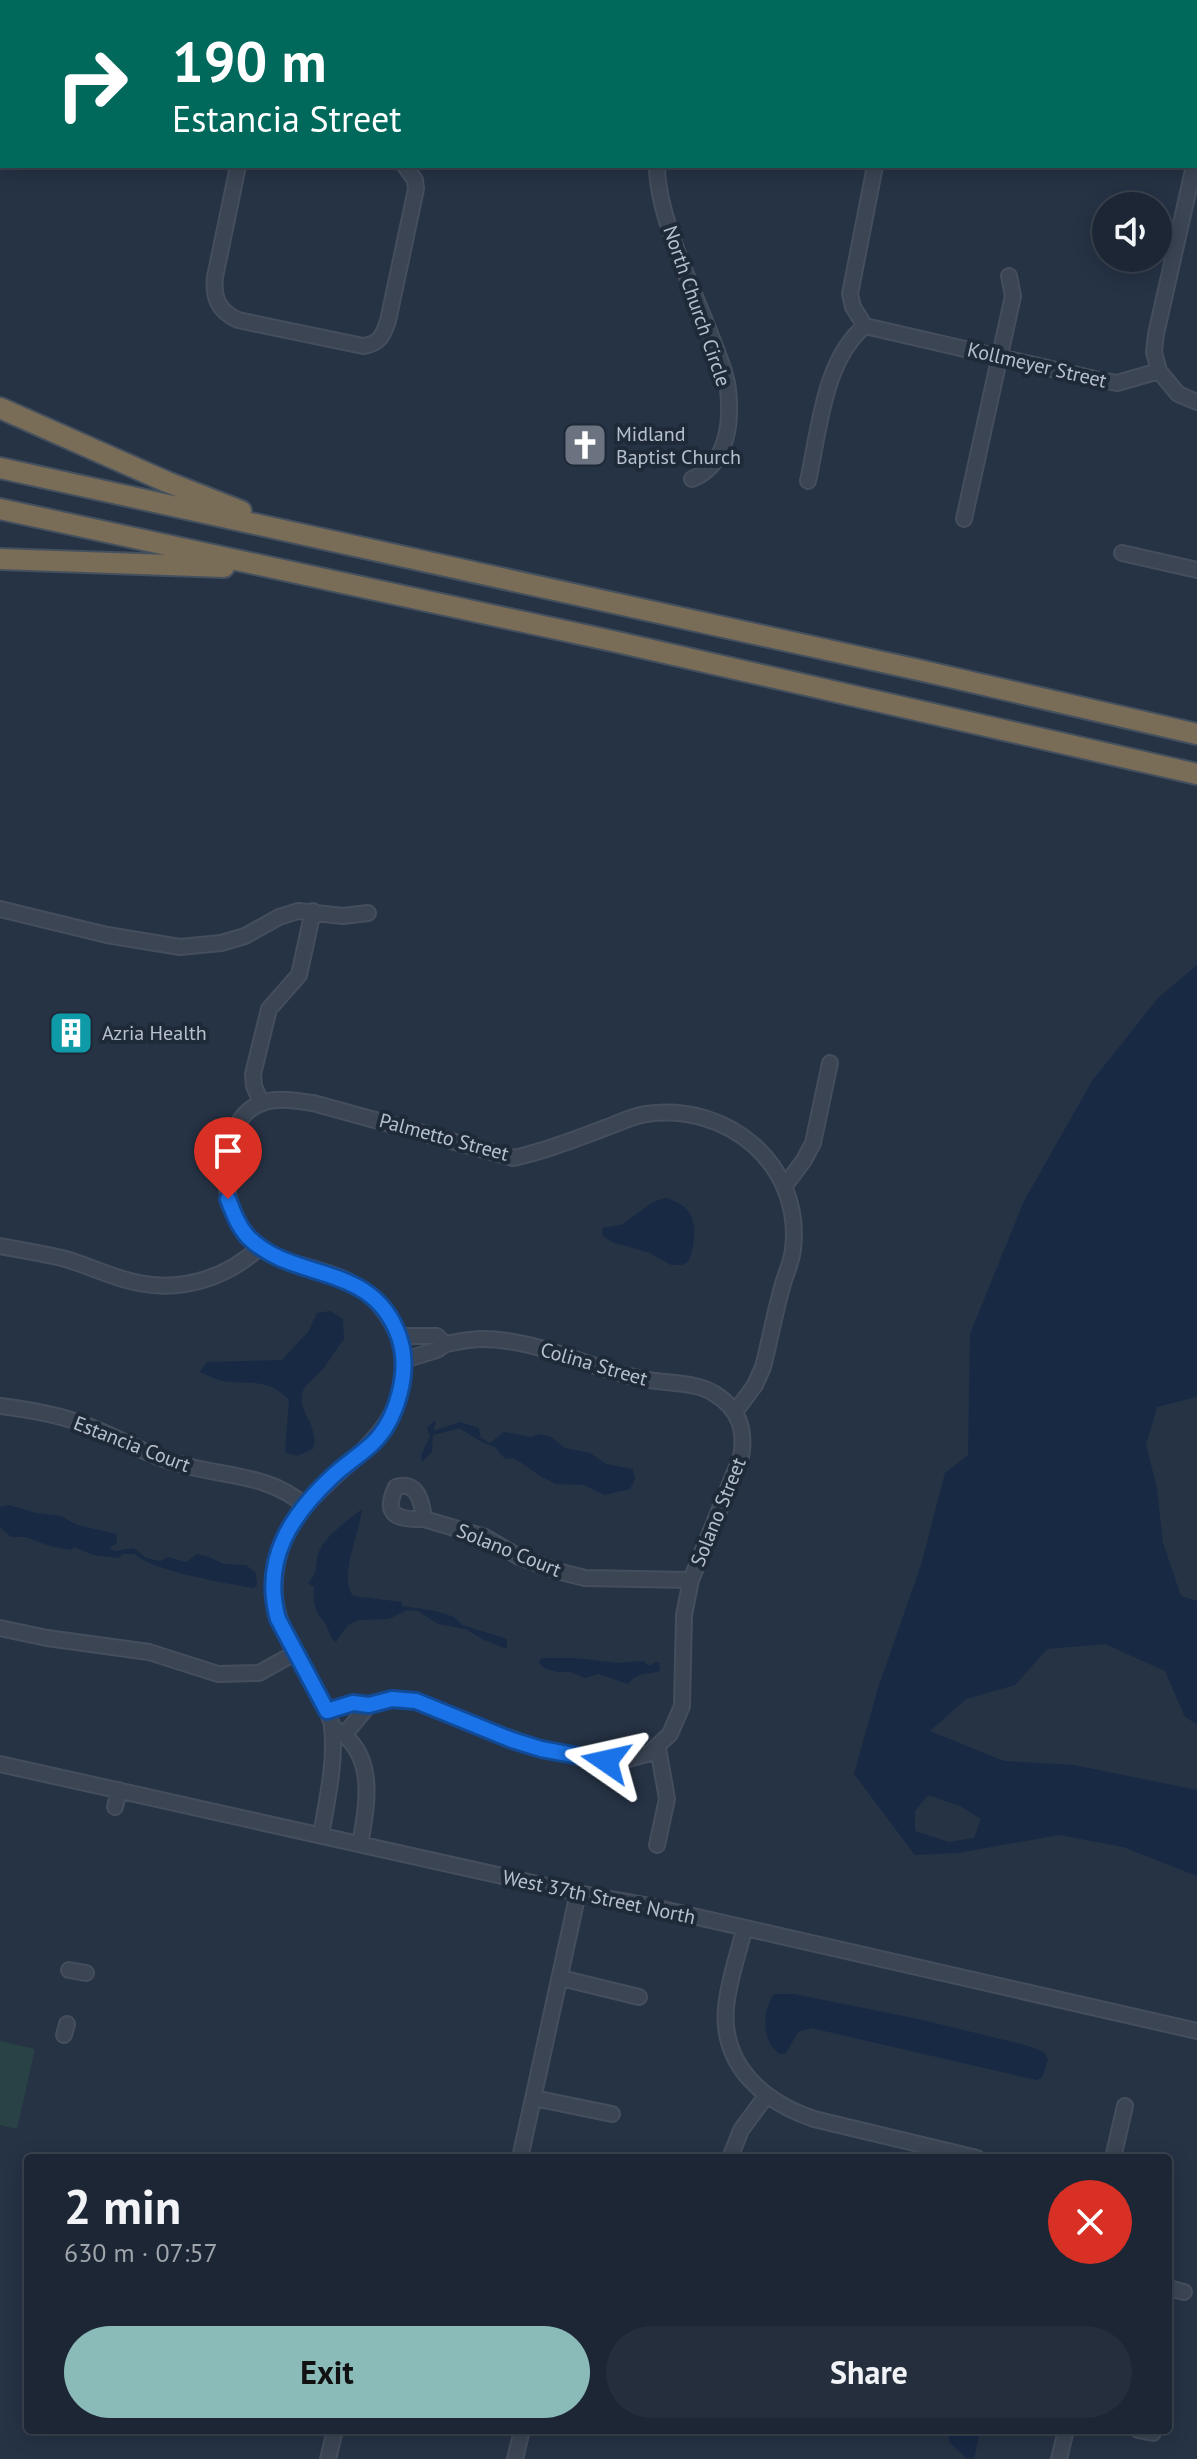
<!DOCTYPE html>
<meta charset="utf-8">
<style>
:root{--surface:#1c2634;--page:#252e3c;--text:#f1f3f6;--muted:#a0a5ac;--line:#3a434f;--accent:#8bbbb9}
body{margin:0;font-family:"PT Sans",sans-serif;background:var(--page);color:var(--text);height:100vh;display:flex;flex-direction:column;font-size:30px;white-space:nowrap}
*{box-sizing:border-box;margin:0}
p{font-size:26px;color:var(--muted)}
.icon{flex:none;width:44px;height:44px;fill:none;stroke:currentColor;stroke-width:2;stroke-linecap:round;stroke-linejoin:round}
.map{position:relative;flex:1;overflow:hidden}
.details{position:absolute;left:24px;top:2154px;width:1148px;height:280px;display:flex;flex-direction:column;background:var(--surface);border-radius:8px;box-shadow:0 4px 20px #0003,0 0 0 2px var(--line)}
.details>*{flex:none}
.guide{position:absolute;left:0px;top:0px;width:1198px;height:168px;box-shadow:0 4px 20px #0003,0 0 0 2px var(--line);background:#00695c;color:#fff;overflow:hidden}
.controls{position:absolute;left:1092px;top:192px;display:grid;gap:16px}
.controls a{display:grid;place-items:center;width:80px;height:80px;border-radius:50%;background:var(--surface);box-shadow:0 4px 20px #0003,0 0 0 2px var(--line);font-size:40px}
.pin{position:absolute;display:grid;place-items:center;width:68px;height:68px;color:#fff;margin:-82px -34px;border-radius:50% 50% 50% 0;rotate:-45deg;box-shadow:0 0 8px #0007}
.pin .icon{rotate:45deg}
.me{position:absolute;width:88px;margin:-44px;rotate:281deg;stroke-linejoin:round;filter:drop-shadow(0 0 6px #0008)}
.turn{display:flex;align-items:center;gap:28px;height:168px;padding:0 40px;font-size:36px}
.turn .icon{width:104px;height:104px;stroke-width:2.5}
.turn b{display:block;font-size:56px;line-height:68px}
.round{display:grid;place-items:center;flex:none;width:84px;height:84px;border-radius:42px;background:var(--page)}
.headline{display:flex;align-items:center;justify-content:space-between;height:136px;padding:0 40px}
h1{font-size:48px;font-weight:700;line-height:60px}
.button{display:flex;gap:16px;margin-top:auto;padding:16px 40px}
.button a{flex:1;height:92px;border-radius:48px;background:var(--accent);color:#111;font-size:32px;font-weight:700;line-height:92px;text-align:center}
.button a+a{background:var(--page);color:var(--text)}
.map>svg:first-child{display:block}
</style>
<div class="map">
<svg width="1197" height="2459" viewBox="0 0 1197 2459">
<rect width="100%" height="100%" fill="#263345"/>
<path fill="#284245" d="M0,2041L35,2049L17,2129L0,2125Z"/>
<path fill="#182944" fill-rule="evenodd" d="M1197,965V1397L1157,1407L1146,1445L1157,1488L1163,1543L1181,1596L1197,1601V1724L1185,1717L1165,1671L1105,1644L1047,1649L1015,1685L966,1699L930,1731L1004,1761L1074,1765L1197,1790V1876L1123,1847L1059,1835L958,1853L915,1855L854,1774L878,1688L921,1565L945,1473L968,1455L970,1334L1024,1201L1092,1081L1158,998ZM928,1795L960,1806L981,1819L974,1838L949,1842L915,1831V1811Z
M665,1198C699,1206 698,1232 689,1261L682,1265H671L650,1253L612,1242L603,1236L602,1228L621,1225L653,1202Z
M330,1311L343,1319L344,1339C337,1348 332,1356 326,1365C317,1379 296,1385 303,1407C308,1422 318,1433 313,1449L297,1456L285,1452L289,1400C268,1377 249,1385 223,1381C216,1380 207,1375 200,1372L207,1362L282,1360L308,1332L317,1313Z
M434,1421L436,1422L433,1431L460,1422L479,1428L481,1438L490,1443L504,1432L531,1437L540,1434L551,1437L565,1448L590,1453L606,1464L633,1469L635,1479L630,1489L604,1495L584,1485L556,1484L542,1477L514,1458L505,1459L495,1447C483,1444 470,1435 460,1428L433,1435L432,1452L422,1462L421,1455L430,1436L427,1428Z
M9,1505L36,1513L61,1516L77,1525L116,1534L117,1543L109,1548L115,1551L134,1548L146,1558L160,1561L168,1557L186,1562L197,1554L209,1557L224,1564L246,1565L256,1573L257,1585L253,1588C226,1583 151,1571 135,1554H122L119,1558L93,1555L74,1547L71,1550L50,1546L25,1537H11L0,1527V1507Z
M362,1509C360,1533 338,1576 353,1596L402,1602V1606L436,1611L454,1617L462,1625L507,1639V1649L482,1639L466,1629L438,1624L418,1611L407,1610L389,1619L359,1620L348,1625L336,1642L331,1638C326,1614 311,1620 314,1587L308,1583C320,1572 314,1561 320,1549C329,1533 348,1520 362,1509Z
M541,1658H575L618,1663L643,1661L649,1666L656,1662H659L660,1670C649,1677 642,1668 628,1684L599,1674L584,1678L571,1672H557L544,1668L539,1663Z
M774,1994H794L918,2019L1025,2045L1044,2052L1048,2060L1042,2078L1036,2080L811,2028L798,2032L786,2053L780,2054C761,2042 762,2011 774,1994Z
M948,2430H980L974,2459L966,2458L949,2442Z"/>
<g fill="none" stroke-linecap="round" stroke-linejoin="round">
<g stroke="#444e5d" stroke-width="18">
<path id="minor" d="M1008,0L1010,2
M273,2L274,0
M692,2V0
M977,2L979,0
M238,166L215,277C213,297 218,311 238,320L363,346C379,344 383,336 388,321L416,189L415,180L405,166
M657,166C657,215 693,289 711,336C717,353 726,371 728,389C732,423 727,465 692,479
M865,326L1095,379L1117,383L1159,371L1178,394L1197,402
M865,326L853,307L850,294L875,166
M1159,371L1154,352L1156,334L1194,166
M808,481C819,431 824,359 865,326
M964,519L1013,296L1009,276
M1122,553L1197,570
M0,909L107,935L180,947L221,943L245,936L279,917L298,911L343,916L368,913
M261,1102L254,1086L253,1074L269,1009L299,975L313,911
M784,1187L804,1160L813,1143L830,1063
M0,1246C21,1250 41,1253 62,1258C88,1265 112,1278 139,1283C183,1292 228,1277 260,1247
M399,1336H437L445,1344L437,1350L404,1360
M0,1406C31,1410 62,1415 91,1427C119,1438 147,1455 176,1463C221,1477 268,1473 304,1505
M424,1519C398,1520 382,1516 396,1487C418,1480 422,1503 424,1519L485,1537L519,1557L557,1571L585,1578L691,1580
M0,1628L47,1638L149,1652L218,1674L259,1673L295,1653
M327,1711L353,1703L369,1705L392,1699L416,1701L487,1730L541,1749L606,1761H621L650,1753L670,1734L682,1706L684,1615L691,1580L741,1457C746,1430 739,1409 715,1394C695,1381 666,1384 643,1379C589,1369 539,1339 482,1339C470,1339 457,1342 445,1344
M332,1727C377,1751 368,1801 360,1844
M345,1734L369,1705
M0,1764L578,1893L645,1905L1197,2031
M115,1807L119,1790
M321,1835C327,1800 336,1762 332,1727C331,1715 323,1704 318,1693C294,1646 264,1616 278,1559C298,1473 406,1456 404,1361C404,1347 398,1334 391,1322C380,1303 366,1290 348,1281C328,1271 305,1267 284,1260C247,1248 223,1209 227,1170C228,1151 231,1129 245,1114C265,1094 288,1100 313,1103L513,1158C546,1151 575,1139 605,1128C619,1123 632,1116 646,1114C727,1102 803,1164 793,1249C792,1261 786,1273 783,1284C775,1311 770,1340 763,1367L755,1385L735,1412
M657,1845L667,1799L658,1748
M744,1930C738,1955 728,1982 726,2008C721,2066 764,2102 814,2119L977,2158
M69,1970L86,1973
M561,1978L639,1997
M64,2035L67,2024
M534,2098L612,2114
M520,2158L578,1893
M730,2158L741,2130L766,2096
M1113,2158L1125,2106
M1168,2288L1184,2292
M1138,2430L1153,2433
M328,2459L335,2430
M515,2459L522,2430
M1059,2459L1066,2430"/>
</g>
<g stroke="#45505e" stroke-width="24">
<path id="highway" d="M0,408L167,482L241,511
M0,468L919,670L1197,734
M0,509L617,642L1197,774
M0,559L224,567"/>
</g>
<use href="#minor" stroke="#3b4554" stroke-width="14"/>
<use href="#highway" stroke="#7a6d57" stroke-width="20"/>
</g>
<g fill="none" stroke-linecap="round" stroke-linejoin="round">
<g stroke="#114b97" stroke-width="20">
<path id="route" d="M228,1199C233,1212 238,1226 248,1237C294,1283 373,1261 399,1337C411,1371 397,1420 372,1444C360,1455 346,1464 334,1475C292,1514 261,1559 278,1619L327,1711L353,1703L369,1705L392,1699L416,1701L512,1740L541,1749L606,1761"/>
</g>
<use href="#route" stroke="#1a73e8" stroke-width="14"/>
</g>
<defs>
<g id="church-square" transform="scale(2.3)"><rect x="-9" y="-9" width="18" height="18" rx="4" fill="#6b7280" stroke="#1f2a39"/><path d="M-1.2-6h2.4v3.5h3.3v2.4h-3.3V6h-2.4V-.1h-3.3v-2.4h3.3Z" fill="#fff"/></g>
<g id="building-square" transform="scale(2.3)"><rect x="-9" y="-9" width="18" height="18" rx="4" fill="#0f9aa8" stroke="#1f2a39"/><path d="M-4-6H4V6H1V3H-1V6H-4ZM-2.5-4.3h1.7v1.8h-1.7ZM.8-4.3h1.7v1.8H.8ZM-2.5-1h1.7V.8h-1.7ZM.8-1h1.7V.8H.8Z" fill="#fff"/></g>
</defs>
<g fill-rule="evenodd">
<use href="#church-square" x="585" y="445"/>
<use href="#building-square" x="71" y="1033"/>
</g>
<g text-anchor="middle" stroke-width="8" stroke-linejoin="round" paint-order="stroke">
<g font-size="20" fill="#b8c0cd" stroke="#1f2a39">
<text transform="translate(697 306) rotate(71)" y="7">North Church Circle</text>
<text transform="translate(1037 365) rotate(13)" y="7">Kollmeyer Street</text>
<text transform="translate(444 1137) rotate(15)" y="7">Palmetto Street</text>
<text transform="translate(594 1364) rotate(16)" y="7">Colina Street</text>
<text transform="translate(132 1444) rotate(21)" y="7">Estancia Court</text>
<text transform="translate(718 1512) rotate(-68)" y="7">Solano Street</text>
<text transform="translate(509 1550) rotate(22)" y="7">Solano Court</text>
<text transform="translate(599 1897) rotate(12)" y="7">West 37th Street North</text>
</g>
<g font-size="20" fill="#b8c0cd" stroke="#1f2a39" text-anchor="start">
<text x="616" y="441">Midland<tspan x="616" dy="23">Baptist Church</tspan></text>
<text x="102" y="1040">Azria Health</text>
</g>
</g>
</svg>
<div class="controls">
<a><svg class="icon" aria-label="sound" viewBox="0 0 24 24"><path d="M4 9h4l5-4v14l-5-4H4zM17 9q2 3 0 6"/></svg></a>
</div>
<div class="pin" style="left:228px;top:1199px;background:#d93025"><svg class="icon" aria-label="arrive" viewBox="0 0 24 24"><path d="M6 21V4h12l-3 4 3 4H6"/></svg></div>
<svg class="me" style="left:606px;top:1761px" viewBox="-20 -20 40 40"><path d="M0-17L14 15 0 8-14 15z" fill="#1a73e8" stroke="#fff" stroke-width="4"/></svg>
<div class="guide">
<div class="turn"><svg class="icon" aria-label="right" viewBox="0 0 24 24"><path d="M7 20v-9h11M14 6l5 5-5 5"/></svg><div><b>190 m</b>Estancia Street</div></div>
</div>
<section class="details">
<div class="headline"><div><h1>2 min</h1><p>630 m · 07:57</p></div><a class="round" style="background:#d93025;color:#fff"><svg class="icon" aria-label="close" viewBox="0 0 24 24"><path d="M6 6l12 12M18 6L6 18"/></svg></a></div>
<div class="button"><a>Exit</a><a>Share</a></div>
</section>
</div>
